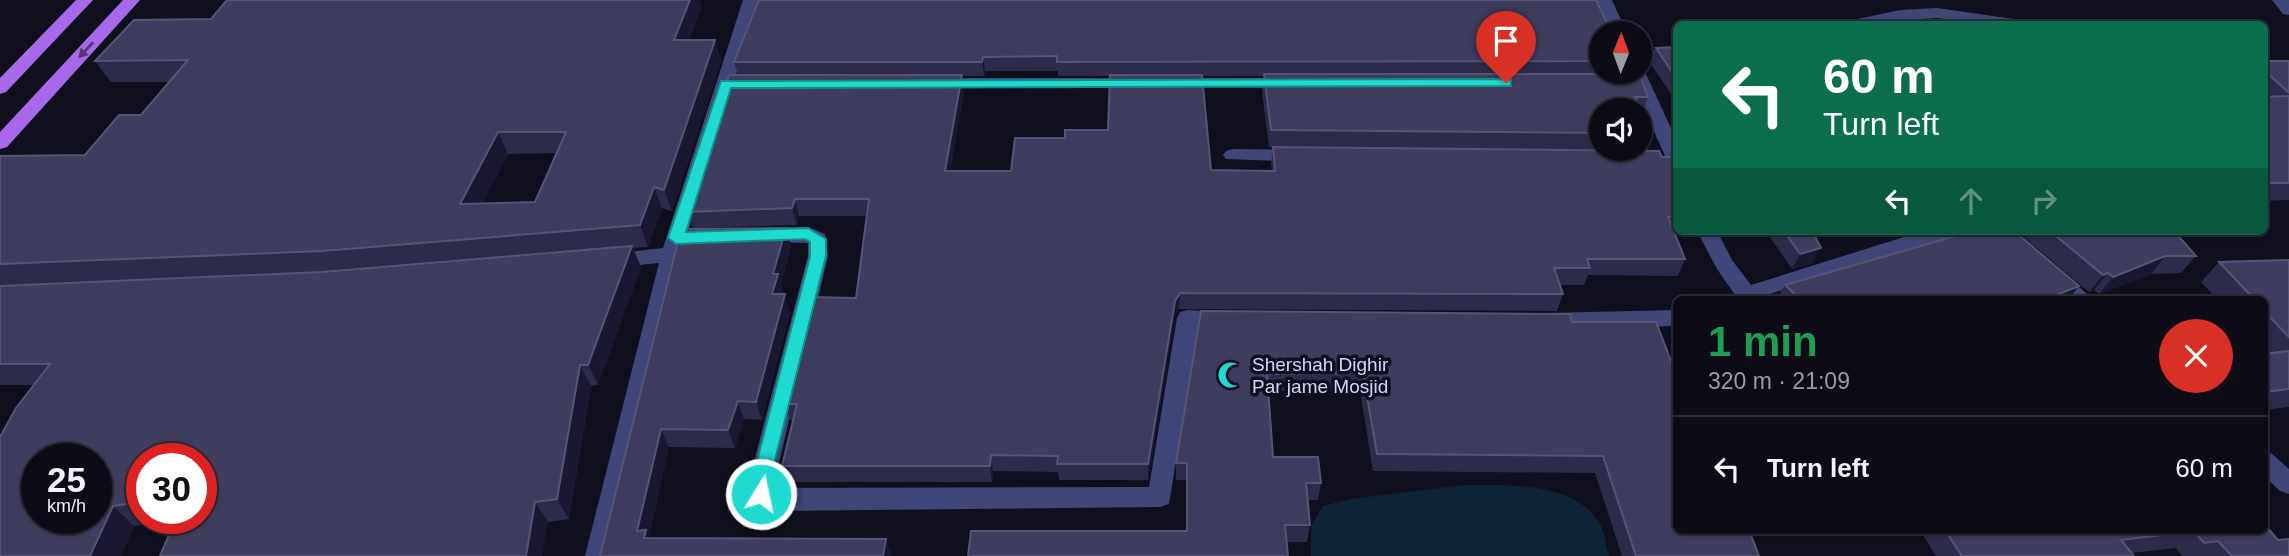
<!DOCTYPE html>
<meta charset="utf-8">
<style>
:root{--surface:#0c0b16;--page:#1a1923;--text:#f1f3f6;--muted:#9a9ba1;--line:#2c2b35}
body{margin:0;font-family:Helvetica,sans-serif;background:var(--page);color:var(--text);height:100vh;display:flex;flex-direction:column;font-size:26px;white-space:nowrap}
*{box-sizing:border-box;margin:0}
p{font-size:23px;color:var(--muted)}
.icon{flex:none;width:38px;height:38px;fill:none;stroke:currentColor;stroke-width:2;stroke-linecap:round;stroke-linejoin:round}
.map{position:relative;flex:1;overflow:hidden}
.details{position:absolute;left:1673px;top:296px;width:595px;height:238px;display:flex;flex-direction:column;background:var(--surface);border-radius:10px;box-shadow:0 2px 5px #0004,0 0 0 2px var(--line)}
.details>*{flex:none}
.guide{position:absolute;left:1673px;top:21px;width:595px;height:214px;border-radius:10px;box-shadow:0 2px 5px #0004,0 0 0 2px var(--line);background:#0b6e4f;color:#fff;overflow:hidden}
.needle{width:46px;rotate:1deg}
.buttons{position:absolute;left:1589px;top:21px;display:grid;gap:14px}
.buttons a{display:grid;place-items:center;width:63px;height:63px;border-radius:50%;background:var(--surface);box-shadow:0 2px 5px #0004,0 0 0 2px var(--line);font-size:35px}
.speed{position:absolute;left:21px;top:443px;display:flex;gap:14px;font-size:35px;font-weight:700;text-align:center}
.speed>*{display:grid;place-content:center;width:91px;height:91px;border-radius:50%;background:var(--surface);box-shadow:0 2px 5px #0004,0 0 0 2px var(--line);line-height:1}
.speed small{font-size:18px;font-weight:400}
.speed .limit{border:10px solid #d22;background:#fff;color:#111}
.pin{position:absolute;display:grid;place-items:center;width:60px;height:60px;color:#fff;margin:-72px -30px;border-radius:50% 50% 50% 0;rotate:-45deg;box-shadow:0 0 7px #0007}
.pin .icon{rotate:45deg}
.me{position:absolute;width:77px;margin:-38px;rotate:10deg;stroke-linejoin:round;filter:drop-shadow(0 0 5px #0008)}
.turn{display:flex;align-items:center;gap:24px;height:147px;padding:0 35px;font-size:32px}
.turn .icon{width:91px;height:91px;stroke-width:2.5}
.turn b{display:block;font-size:49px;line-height:60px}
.lanes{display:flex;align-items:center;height:66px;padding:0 35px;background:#0003;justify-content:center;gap:35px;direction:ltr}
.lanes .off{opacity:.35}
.round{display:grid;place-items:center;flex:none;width:74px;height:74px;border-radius:37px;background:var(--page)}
.headline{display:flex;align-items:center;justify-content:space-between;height:119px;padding:0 35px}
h1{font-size:42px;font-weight:700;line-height:52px;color:#1e9e55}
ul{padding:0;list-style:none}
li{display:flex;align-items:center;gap:21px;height:105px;padding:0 35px;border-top:2px solid var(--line)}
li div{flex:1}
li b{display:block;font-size:26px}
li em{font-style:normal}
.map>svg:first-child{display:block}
</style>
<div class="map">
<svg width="2289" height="556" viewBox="0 0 2289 556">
<rect width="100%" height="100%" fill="#100f1e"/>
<path fill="#0f2437" d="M1464,485C1507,485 1575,481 1600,524C1605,533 1606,546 1609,556H1311V526L1323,506L1350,499Z"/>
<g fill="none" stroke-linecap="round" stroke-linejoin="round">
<path fill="#404677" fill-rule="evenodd" d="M743,0H759L681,254L611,556H585L659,263L610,268L603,266L600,261L603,256L610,254L663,248Z
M1596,0H1612L1627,33H1611Z
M2272,0H2289V15L2283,14Z
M1937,8L2021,20L2023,24H1990L1937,18L1851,24L1853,20L1900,10Z
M1676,48V58L1640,61V51Z
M1640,68L1645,72L1676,139V164L1666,158L1627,72H1640Z
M934,78H1136L1145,83L1136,88L928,87L925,83Z
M1176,78H1290L1299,83L1290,88L1170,87L1167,83Z
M1233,149L1301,150L1311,156L1301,162L1226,159L1223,155L1226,151Z
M808,227L825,234L828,256L773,488L1149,487L1177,318L1180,312L1188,310L1235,313L1238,319L1235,325L1198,326L1169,504L1160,507L774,511L752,501L748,484L808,256V243L759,242L749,235L759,228Z
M1697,231H1717L1732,260L1751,285L1923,231H1956L1953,236L1754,299H1738L1717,269Z
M2051,266L2058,269L2093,299H2068L2041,274L2044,269Z
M1676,310V326L1546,329L1538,327L1535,321L1538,315L1546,313Z
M2264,451L2272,454L2289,469V494L2280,491L2264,476Z"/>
<path fill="#a768ea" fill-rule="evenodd" d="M76,0H93L6,92L0,94V78Z
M123,0H140L7,147L0,149V132Z"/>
</g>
<path fill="#2d2b4a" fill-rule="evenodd" d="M702,6L689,40H715L721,61L672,211L662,208L648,247L633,248L641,267L598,385L591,386L569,519L548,522L175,521L134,526L121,556L34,385H0V156L85,155L141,115L170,82H111L95,61L211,19ZM557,153L535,202L482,204L508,154ZM142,458H201V518H142Z
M1601,33V72H1627L1626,74L1648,97L1642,113L1651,133L1645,150L1269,147L1262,91L1264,76H1202L1211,170L1272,171L1271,164L1273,147L1662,157L1676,164V231H1693L1692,234H1675L1685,259L1678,276L1588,275L1584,285H1560L1563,294L1557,311L1179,309L1174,318L1148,480H1059L1058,472L993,471L992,482H788L782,466L793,420H790L785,404L856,298L867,216H799L797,225L693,228L687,212L738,75L734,62ZM985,71H1058V76H1110L1108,130L1065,138L1011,171H950L964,91L962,76H984ZM1601,110H1640V149H1601Z
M1676,47V101L1650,63L1656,48Z
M2264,61H2289V200L2264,201Z
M681,229L791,246L781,284L783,294L790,312L762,420L744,419L735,448L669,447L649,536L650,538L886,539L891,556H600Z
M1766,231H1812L1813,263L1792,269Z
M1888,231H1914L1893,237Z
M2021,231H2174L2196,256L2181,273L2151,274L2099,294L2094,290L2089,292L2020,234Z
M2289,260V407L2264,410V354H2266L2264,353V299H2217L2201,282L2219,262Z
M1785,285L2069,299H1777Z
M1201,311L1572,322L1676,530L1759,556H1622L1595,473L1373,471L1360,391H1268L1273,457L1321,483L1318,500H1308L1310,525L1307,542H1287L1186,531V480H1176V463Z
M1920,530H2264L2289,556H2182L2176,548L2132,553L2134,556H1936Z"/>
<path fill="#1a1831" d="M690,0H700L702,6L680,61L674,40Z
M715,40L721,61L672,211L664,190Z
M983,57L985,71L984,76L982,62Z
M962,75L964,91L947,187L945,171Z
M498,132L508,154L471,225L460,204Z
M654,187L662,208L648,247L640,225Z
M795,199L799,216L797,225L792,208Z
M786,228L791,246L781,284L783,293L777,312L772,294L773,274Z
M1897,231H1914L1893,237Z
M632,246L641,267L598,385L588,365Z
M1821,248L1813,263L1792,269L1800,254Z
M2165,256L2151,274L2099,294L2113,277Z
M2108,273L2094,290L2089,292L2103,275Z
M2079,286L2069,299H2047Z
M1180,293L1179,309L1174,318L1148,480V464L1175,301Z
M785,294L790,312L762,420L756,402Z
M580,365L591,386L569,519L557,499Z
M738,401L744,419L735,448L728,430Z
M661,429L669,447L649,536L655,547L637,531Z
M991,455L993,471L992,482L990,466Z
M535,502L548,522L542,556H526Z
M113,506L134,526L121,556H90Z
M886,539L891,556H883Z"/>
<path fill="#3e3d5d" stroke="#565575" stroke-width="2" fill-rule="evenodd" d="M227,0H690L674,40H715L664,190L654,187L640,225L322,251L0,264V156L85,155L119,115H141L188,60L95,61L134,20L211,19ZM498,132H566L535,202L460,204Z
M759,0H1596L1612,33H1601V61L1057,62V56L983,57L982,62H734Z
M1676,47V78L1656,48Z
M2264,61H2289V93L2264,70Z
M1264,74H1639L1648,97H1635L1651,133H1640V110H1601V133L1271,130Z
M729,75H962L945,171H1011L1015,138H1065V130H1108L1110,75H1202L1211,170L1275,171L1273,147L1659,151L1662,157H1673L1676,164V217H1668L1685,259H1587L1590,268H1554L1563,294L1180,293L1175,301L1148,464H1057L1058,456L991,455L990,466H782L797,404H785L812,297L856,298L869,199H795L792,208L687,212Z
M2289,96V183H2264V97Z
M786,228L773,274H778L772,294H785L756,402L738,401L728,430L661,429L637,531L646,530L644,538L886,539L883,556H600L681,229Z
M1784,231H1812L1821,248L1800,254Z
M1973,231H2014L2079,286L2047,299H1800L1785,285Z
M2050,231H2174L2196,256H2165L2113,277L2108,273L2103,275Z
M632,246L588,365H580L557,499L535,502L526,556H160L176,518H201V458H142V502L113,506L90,556H0V437L16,408L50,364H0V286L322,272ZM37,458H96V518H37Z
M2289,260V337L2264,311V299H2254L2219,262Z
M1201,311L1570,314L1572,322H1656L1676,374V530H1749L1759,556H1636L1603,456L1377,454L1363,373L1267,374L1273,457H1318L1321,483H1306L1310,525H1285L1288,556H968L971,531H1187V463H1176Z
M2289,351V389L2264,392V354Z
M2264,524L2278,540L2289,539V556H2232L2218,541L2204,543L2194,531L2121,540L2134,556H1962L1945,530H2264Z"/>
<defs><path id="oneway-solid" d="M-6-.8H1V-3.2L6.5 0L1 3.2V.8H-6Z" transform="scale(1.75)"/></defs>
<use fill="#54377a" href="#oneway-solid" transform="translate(86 50) rotate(133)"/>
<path fill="#1edad1" stroke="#148e88" stroke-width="2" d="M1506,79L1511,80V86L731,88L686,232L808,228L826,239V256L769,484L767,499H754L751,484L810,256V242L805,239L676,244L668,238L721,81Z"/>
<defs>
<g id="mosque-bare" transform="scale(2.1)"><path d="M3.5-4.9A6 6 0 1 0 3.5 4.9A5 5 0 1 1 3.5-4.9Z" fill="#1edad1" stroke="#100f1e" stroke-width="2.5" paint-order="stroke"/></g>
</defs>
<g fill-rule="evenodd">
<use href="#mosque-bare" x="1231" y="375"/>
</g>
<g text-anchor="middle" stroke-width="7" stroke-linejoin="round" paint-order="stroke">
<g font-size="19" fill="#d3d4f9" stroke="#100f1e" text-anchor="start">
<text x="1252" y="371">Shershah Dighir<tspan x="1252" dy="22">Par jame Mosjid</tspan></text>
</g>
</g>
</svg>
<div class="buttons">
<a><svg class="needle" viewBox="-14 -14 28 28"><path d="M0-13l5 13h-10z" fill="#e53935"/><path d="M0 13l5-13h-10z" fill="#9a9ba1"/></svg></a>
<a><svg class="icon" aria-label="sound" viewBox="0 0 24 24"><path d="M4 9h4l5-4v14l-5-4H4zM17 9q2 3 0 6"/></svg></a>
</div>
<div class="speed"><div>25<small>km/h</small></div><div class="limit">30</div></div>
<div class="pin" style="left:1506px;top:83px;background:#d93025"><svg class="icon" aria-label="arrive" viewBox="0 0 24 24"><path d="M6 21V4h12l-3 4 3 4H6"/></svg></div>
<svg class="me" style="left:761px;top:494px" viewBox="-20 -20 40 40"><circle r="17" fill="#1edad1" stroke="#fff" stroke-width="3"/><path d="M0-11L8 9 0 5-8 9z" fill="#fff"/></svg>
<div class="guide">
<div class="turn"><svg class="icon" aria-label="left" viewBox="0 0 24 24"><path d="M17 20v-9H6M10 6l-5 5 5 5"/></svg><div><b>60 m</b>Turn left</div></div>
<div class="lanes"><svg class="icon" aria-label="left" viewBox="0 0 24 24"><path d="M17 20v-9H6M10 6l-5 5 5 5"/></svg><svg class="icon off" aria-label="ahead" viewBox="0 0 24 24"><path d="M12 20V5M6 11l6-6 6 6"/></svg><svg class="icon off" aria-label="right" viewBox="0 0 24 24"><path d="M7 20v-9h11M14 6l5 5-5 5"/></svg></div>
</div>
<section class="details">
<div class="headline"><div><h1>1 min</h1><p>320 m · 21:09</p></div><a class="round" style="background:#d93025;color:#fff"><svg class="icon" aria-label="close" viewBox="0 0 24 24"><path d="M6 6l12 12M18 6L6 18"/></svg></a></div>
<ul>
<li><svg class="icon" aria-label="left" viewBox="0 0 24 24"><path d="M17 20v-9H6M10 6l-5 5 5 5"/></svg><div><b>Turn left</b></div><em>60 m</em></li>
</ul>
</section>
</div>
